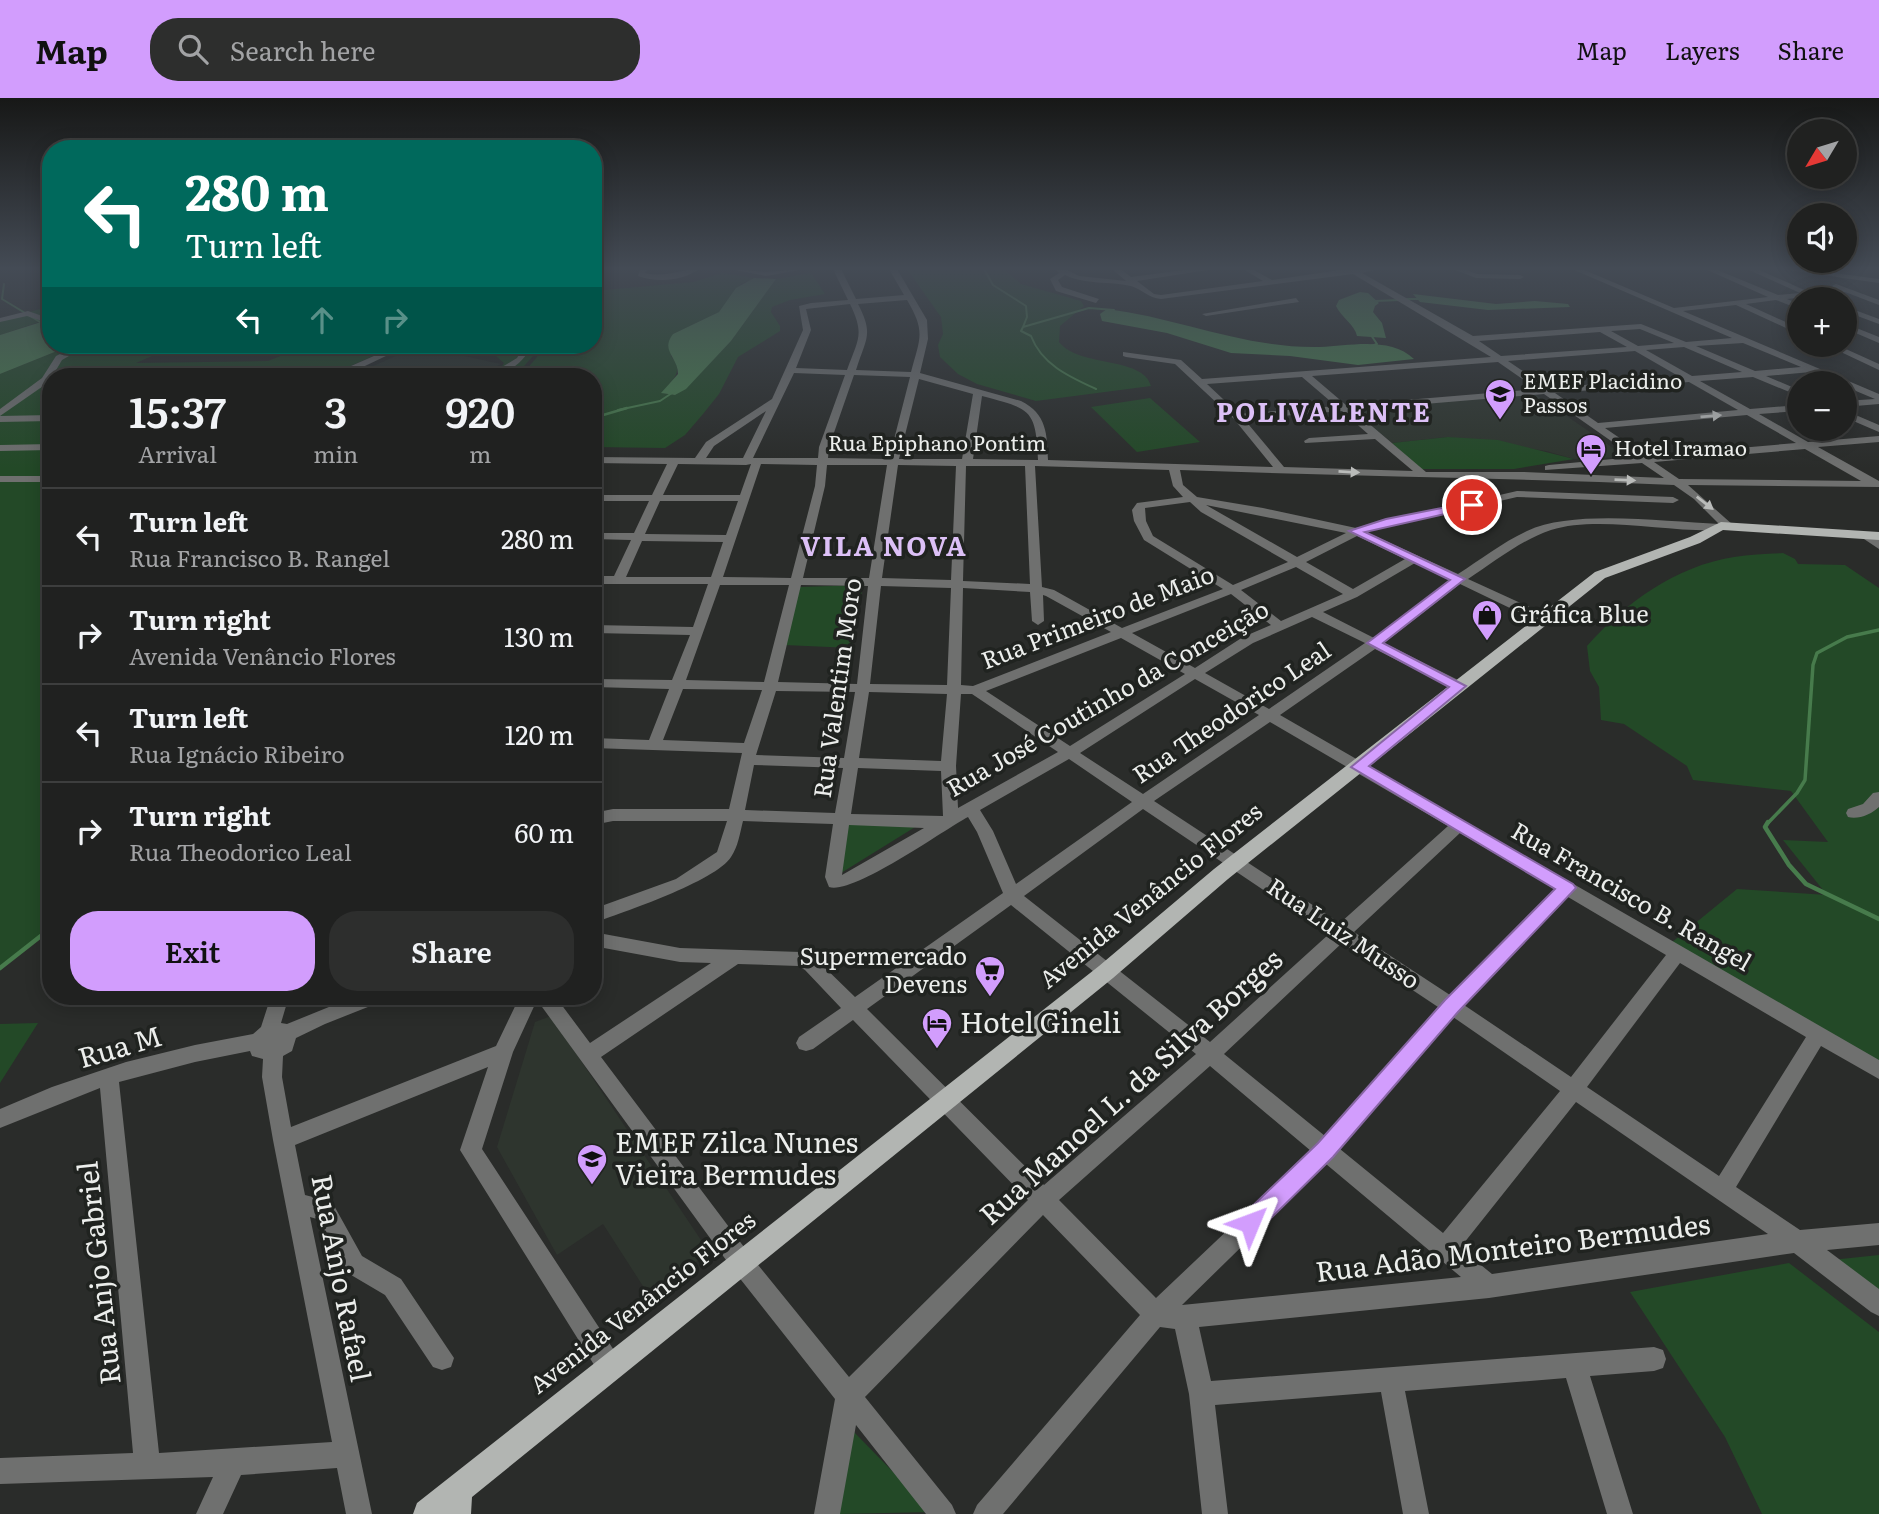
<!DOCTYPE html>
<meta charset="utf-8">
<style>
:root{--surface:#202120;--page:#2d2e2d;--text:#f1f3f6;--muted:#a2a3a5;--line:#3d3e3e;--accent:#d29dfd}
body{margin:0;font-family:Literata,serif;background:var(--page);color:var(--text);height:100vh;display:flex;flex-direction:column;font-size:26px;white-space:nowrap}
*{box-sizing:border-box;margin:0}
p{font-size:23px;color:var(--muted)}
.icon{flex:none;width:38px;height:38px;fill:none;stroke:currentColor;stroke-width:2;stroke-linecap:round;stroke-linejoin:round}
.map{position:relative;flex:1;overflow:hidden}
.drawer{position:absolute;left:42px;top:270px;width:560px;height:637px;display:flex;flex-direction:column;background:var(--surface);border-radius:28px;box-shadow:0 4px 18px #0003,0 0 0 2px var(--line)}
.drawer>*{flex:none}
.banner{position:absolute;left:42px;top:42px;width:560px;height:214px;border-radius:28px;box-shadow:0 4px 18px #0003,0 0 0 2px var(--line);background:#00695c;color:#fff;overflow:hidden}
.needle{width:46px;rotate:232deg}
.controls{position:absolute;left:1787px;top:21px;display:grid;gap:14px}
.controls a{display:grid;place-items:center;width:70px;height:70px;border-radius:50%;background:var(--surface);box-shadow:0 4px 18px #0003,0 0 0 2px var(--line);font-size:35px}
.pin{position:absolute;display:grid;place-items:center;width:60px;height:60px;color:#fff;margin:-30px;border:4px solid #fff;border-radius:50%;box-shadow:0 2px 7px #0007}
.me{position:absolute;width:77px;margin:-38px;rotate:46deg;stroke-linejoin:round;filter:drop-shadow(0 0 5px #0008)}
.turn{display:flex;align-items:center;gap:24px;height:147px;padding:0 28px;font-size:32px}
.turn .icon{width:91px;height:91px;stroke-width:2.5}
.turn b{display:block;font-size:49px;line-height:60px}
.lanes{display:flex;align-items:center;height:66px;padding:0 28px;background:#0003;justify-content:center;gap:35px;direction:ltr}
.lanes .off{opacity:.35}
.eta{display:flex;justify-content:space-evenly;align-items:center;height:119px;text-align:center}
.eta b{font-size:42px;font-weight:600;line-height:49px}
.action{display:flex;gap:14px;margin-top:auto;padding:14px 28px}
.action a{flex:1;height:80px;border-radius:28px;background:var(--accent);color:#111;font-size:28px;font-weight:600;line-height:80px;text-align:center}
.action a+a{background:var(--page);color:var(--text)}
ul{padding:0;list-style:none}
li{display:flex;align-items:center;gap:21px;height:98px;padding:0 28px;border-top:2px solid var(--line)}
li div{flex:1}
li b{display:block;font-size:26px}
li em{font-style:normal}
header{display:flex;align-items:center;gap:42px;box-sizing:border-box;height:98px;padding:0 35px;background:var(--accent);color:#111}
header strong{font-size:33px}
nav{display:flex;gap:38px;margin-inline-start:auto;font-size:24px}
.search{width:490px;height:63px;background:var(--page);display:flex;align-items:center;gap:18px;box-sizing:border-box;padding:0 24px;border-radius:28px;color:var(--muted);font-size:26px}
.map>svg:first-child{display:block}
</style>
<header>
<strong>Map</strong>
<div class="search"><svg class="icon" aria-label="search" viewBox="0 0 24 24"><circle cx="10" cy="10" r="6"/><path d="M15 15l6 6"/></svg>Search here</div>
<nav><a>Map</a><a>Layers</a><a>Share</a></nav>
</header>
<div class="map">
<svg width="1879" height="1416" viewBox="0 0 1879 1416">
<rect width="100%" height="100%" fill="#2a2c2a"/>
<path fill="#2e352e" d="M418,248L501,266L477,278H351Z
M1535,296L1626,359L1574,361L1546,353L1448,339L1392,345L1352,311Z
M551,918L709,1154L650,1199L603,1126L557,1157L497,1049L535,924Z"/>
<path fill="#234927" d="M907,171H1004L1021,186L1081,203L1084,208L1060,228L1059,244C1080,270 1143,258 1151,288L1036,303L977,286L958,276L940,259L938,247L943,236L941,219Z
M723,175L754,180L741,186L719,214L673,236L671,258C685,275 672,281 662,295L675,297L691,285L731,243L776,181L811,175L825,196L790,202L772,209L771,214L780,228V233L738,259L719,296L703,316L685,337L665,350L593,349V278H521L547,247H593V193L693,184Z
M51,208V226L39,224L0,237V222Z
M72,247H177L136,265L268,263L308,247H398L328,278H51V829L0,871V276Z
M476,247H543L515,278H496L504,265L488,251Z
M1150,300L1200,344L1137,354L1091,309Z
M1448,339L1498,342L1574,361L1514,371H1420L1392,345Z
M1783,455L1795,461L1798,466L1845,467L1879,490V966L1671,845L1737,791L1827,797L1783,742L1828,744L1791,693L1693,682L1687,668L1624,626L1601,622L1599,589L1590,573L1587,548C1625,505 1676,468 1734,459C1750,456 1767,456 1783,455Z
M863,487L852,550L784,547L800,489Z
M845,724L920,726L841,775Z
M38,925L0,985V926Z
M1879,1157V1206L1822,1163Z
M1789,1165L1879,1234V1416H1762L1725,1339L1630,1194Z
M854,1334L932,1414L838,1416Z"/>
<path fill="#477b4c" d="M754,180L776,181L731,243L686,291L675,297L661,295L678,276C678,259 660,253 673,236L719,214L736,190Z
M1360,194L1368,195L1379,205L1375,208L1373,214L1382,225L1386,240L1357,238C1355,227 1341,219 1336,208L1339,202Z
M1413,196L1496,206L1535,203L1568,206L1570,209L1488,212L1420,204Z
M1107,211C1179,220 1246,251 1320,249C1349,248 1390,238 1414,261L1358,267L1290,258L1231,255L1167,235L1102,223L1100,216Z
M41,224L51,226V247H72L0,276V237Z"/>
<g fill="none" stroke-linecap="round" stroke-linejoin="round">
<path stroke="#477b4c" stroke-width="2" d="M984,171L993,187L1026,208L1027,219L1023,229
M4,186L2,201L40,224
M1406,201H1421
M1375,203L1399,202
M1023,229L1089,210L1114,212
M1023,229L1021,233L1031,238C1042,267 1070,279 1096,291
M1371,237L1377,246L1371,248
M618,312L660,303L675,293"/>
<path stroke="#477b4c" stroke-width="2.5" d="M593,320L627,310"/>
<path stroke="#477b4c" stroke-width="3.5" d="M1767,726L1797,695L1805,682L1813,567L1817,555L1847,539L1879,532"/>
<path stroke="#477b4c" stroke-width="4.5" d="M1768,724L1765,729L1789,767L1806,786L1879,821
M0,870L51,830"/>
<path fill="#6f706f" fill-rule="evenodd" d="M640,171H648L645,175C665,180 681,171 699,171C683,183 657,185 638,178Z
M729,171L766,174L805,171L766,178Z
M833,171H841L856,201L904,197L889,171H897L927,222L928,241L920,275L1021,303C1047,316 1047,336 1048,362L1273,369L1234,321L1175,266L1126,259L1123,258V254L1181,262L1202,281L1491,259L1353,176L1161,201C1148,200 1142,191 1131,188C1109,183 1086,187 1065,177L1058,182L1062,189L1099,201L1096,205L1056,193L1050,181L1059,175L1055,171H1065L1079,178L1126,183L1112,171H1120L1131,179L1192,171H1214L1137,183L1154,196L1161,197L1263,183L1243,171H1252L1272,182L1347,171H1378L1362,175L1473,238L1641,226L1686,244L1732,240L1572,171H1582L1674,210L1768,199L1705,171H1715L1778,197L1800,195L1747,171H1757L1809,194L1836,191L1832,188L1836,186L1879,202V207L1845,194L1787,201L1799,206V211L1776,202L1746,206L1799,230V236L1736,207L1683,213L1879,296V306L1844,309V303L1875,301L1844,288V285L1811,274L1766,278L1799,292V298L1753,279L1700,283L1750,311L1799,307V313L1759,316L1808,344L1879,338V344L1818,349L1879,383V389L1688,387L1733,427V431C1681,438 1602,416 1551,432C1521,442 1494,464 1468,481L1549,518V524H1539L1460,486L1384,545L1464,585L1466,588L1464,591H1454L1375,551L1280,617L1879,962V981L1821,948L1736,1089L1800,1132L1879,1125V1147L1827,1152L1879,1191V1218L1871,1214L1794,1155L1489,1200L1199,1229L1211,1283L1654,1249L1663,1252L1666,1261L1663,1270L1654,1273L1590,1278L1633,1416H1607L1566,1280L1405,1293L1429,1416H1403L1381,1294L1215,1307L1228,1416H1202L1189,1296L1175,1231L1160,1229L1003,1416H973L977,1407L1140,1217L1043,1117L865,1299L952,1407L956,1416H926L856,1327L840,1416H814L835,1301L734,1173L537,902L513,954L482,1051L619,1260L622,1269L619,1278L610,1281L601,1278L460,1052L488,969L295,1047L305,1097L332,1104L362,1158L401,1181L454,1260L451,1269L442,1272L433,1269L385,1197L346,1174L317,1121L310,1119L372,1416H346L337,1370L241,1377L223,1416H196L213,1379L0,1386V1360L133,1355L100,990L0,1030V1011L52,989L126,964L195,947L253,936L261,929L271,898H289L281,925L287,926L356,898H385L383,903L325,926L296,940L292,953L283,958L282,979L291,1029L496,948L520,898H555L590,945L711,865L680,864L593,848V834L680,850L801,854L817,862L855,899L1003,795L977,734L968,719C942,733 853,797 829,789L825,779L833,726L743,723C740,735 738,749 731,759C716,783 622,815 593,825V811L676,781L717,754L727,723H613L593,727V715L613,711H729L742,655L593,650V640L649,642L669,591L593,589V581L672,582L690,537L593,535V527L693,529L708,486H593V478H614L631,442L593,441V435H634L649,403H593V397H652L667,366L593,365V359L695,360L706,344L772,301L803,232L799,208L811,205L848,202ZM907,202C926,234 920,240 911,274L856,272C866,240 874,237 858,206ZM850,206C865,237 858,241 847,272L796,270L811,232L806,211ZM1640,231L1674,245L1638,248L1611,233ZM1600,234L1627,249L1501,258L1479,243ZM1743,245L1801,269L1755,273L1696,248ZM1684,249L1742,274L1692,278L1646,252ZM1635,253L1680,279L1548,290L1508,263ZM1498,264L1537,291L1346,307L1312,278ZM794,275L845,277L819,349L818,360H753ZM854,277L910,279L889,361L828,360L829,349ZM1302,279L1336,308L1239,316L1207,286ZM919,281L973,296L962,361H899ZM1689,284L1738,312L1598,325L1555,295ZM1544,296L1634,359L1549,367L1545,368V372L1642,365L1664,380L1524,374H1426L1353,312ZM982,298C1030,311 1036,310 1038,362L973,361ZM766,313L743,360H706L714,348ZM1342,313L1368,336L1309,340L1304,343L1305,345L1375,341L1413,373L1284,369L1244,321ZM1747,317L1796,345L1646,358L1605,330ZM1805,351L1861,383L1679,381L1654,364ZM678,366L746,367L751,366L740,397H663ZM761,366L817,367L815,388L791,480L723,479ZM827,367H887L869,480H803L825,388ZM898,367L956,368L951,482L882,480ZM966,368H1025L1030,486L963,483ZM1035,368L1169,372L1173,388L1183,399L1137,405L1132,412L1134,423L1144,442L1223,491L1122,530L1054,492L1042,489ZM1180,372C1345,378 1509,380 1674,387L1694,401L1719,426C1665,424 1574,411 1527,433C1503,444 1480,462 1458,476L1366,434L1517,399L1673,405L1679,402L1673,399L1517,393L1356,430L1263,410L1197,399L1183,387ZM660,403H738L726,437L645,436ZM1190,404L1201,414L1288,464L1233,487L1153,438L1146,423L1145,410ZM1206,407L1346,435L1297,459ZM1357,438L1405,461L1353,491L1306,464ZM642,443L723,444L711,479H626ZM1415,465L1450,482L1374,540L1323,514L1357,499ZM1296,469L1343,496L1281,523L1241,492ZM720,487H789L764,584L686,582ZM801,487L868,488L857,586L778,584ZM881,488L951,490L947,587L870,586ZM963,490L1030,494L1032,523L1038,527L1044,523L1043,497L1046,498L1111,534L973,588L961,587ZM1231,496L1271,527L1243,539L1195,570L1132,535ZM1312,519L1365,545L1269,611L1205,575L1253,545ZM1121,540L1185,576L1070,648L986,593ZM1195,581L1259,617L1143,696L1080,655ZM683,591L762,592L744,645L663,642ZM776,593L855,594L844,660L756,657ZM869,594L947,596L941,663L859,660ZM961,596H972L1058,654L958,710L956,668ZM1270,624L1448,728L1340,825L1154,703ZM1069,661L1132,704L1016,786L993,733L980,712ZM754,667L843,670L835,715L745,712ZM858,670L941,673L943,718L851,716ZM1143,711L1329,836L1210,944L1024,798ZM849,727L924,730L842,777ZM1460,735L1555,791L1450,897L1354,834ZM1568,799L1666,857L1571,979L1464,907ZM1011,807L1196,956L1044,1087L867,911ZM1342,845L1438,909L1325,1038L1224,956ZM1680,865L1806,939L1719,1078L1587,989ZM738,866L798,868L805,872L841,910L799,939L796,945L799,951L806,953L813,951L853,922L1028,1102L849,1279L750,1157L601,959ZM1453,919L1560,993L1443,1135L1340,1051ZM250,953L252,958L263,961L262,979L273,1042L332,1344L159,1355L119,984L195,964ZM1210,968L1311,1053L1156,1200L1059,1102ZM1576,1004L1768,1136L1492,1176L1460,1150ZM1326,1066L1461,1179L1182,1207Z
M1453,171H1464L1477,176L1520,177L1524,179L1520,181L1476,180Z
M1780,171H1804L1879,181V185Z
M1296,200L1299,204L1206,218L1202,216Z
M1844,208L1879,221V226L1844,213Z
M28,213L51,221V226L27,218L0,224V220Z
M1844,225L1879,239V245L1844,230Z
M78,247H88L62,262L49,284L0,318V311L42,280L56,258Z
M399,247H409L346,277L342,274L132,278L137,275L351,268Z
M525,247H533C523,264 508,278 487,278L517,260Z
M1826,247H1837L1879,266V272Z
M1844,312L1879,327V334L1844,319Z
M51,317V323L0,324V318Z
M51,346V352L0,353V347Z
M0,378H51V384H0Z
M1865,434L1879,442V451L1861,439L1859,437Z
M1879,694V709C1872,716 1858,722 1848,719L1846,715L1848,711L1863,706L1873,695Z"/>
<path fill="#b2b5b2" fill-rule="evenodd" d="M1721,424L1879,434V442L1723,432L1700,445L1605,480L1228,781L1113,880L472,1399L471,1416H413L417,1405L1099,868L1214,771L1595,474L1690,439Z"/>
</g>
<defs><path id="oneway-solid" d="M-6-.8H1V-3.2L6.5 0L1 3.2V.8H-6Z" transform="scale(1.75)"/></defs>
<g fill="#babcba">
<use href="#oneway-solid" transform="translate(1711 318) rotate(-5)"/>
<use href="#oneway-solid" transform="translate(1349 374) rotate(3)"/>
<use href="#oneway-solid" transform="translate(1625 382) rotate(2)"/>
<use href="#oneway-solid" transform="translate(1705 405) rotate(38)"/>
</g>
<linearGradient id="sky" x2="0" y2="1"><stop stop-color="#171817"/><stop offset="0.46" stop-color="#444b55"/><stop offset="1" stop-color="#444b55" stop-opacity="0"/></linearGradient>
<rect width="1879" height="370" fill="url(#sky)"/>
<path fill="#d29dfd" stroke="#8866a4" stroke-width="2" d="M1472,404H1476V409L1365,434L1465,481L1383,545L1466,588L1369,668L1573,786L1576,790L1458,914L1333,1059L1258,1133L1250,1136L1242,1133L1239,1125L1242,1118L1318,1045L1445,902L1555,791L1351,669L1449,589L1367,545L1450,482L1349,433L1386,421Z"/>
<defs>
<g id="school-pin" transform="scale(1.575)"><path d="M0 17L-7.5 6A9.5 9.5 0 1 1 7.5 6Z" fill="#d29dfd" stroke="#202320"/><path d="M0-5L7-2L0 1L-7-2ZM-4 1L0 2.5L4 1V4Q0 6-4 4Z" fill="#111"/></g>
<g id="hotel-pin" transform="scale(1.575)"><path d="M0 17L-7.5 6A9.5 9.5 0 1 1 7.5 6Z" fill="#d29dfd" stroke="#202320"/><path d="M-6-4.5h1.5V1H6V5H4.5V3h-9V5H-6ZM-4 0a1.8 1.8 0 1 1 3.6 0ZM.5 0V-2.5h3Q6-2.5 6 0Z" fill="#111"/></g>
<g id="shop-pin" transform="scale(1.575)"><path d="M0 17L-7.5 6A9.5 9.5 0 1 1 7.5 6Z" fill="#d29dfd" stroke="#202320"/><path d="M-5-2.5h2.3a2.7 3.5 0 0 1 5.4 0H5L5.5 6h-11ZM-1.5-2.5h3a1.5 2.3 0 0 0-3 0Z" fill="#111"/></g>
<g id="supermarket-pin" transform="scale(1.575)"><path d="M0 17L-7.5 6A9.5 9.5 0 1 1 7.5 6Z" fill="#d29dfd" stroke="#202320"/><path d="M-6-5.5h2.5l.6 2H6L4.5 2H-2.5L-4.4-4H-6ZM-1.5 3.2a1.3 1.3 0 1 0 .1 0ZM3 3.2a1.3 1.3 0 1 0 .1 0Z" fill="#111"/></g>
</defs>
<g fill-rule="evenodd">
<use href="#school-pin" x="1500" y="296"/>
<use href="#hotel-pin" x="1591" y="351"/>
<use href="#shop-pin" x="1487" y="517"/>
<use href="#supermarket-pin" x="990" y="873"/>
<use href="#hotel-pin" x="937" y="925"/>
<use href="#school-pin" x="592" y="1061"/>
</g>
<g text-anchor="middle" stroke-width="7" stroke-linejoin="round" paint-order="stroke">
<g font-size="21" fill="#eceeec" stroke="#202320" text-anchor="start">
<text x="1523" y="291">EMEF Placidino<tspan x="1523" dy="24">Passos</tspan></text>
<text x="1614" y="358">Hotel Iramao</text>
</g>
<g font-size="21" fill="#eceeec" stroke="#202320">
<text x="937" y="353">Rua Epiphano Pontim</text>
</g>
<g font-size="24" fill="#eceeec" stroke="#202320" text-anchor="start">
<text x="1510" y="525">Gráfica Blue</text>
<text x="967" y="867" text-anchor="end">Supermercado<tspan x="967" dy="28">Devens</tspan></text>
</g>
<g font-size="24" fill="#eceeec" stroke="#202320">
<text transform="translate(1098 520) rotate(-21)" y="8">Rua Primeiro de Maio</text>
<text transform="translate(838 590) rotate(-82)" y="8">Rua Valentim Moro</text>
<text transform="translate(1108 601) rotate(-30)" y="8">Rua José Coutinho da Conceição</text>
<text transform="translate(1232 615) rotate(-34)" y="8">Rua Theodorico Leal</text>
<text transform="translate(1151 798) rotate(-39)" y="8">Avenida Venâncio Flores</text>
<text transform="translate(1631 799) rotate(30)" y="8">Rua Francisco B. Rangel</text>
<text transform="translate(1343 836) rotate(34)" y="8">Rua Luiz Musso</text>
<text transform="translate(643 1205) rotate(-38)" y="8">Avenida Venâncio Flores</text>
</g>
<g font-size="26" font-weight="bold" letter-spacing="2" fill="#dcc0f6" stroke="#202320">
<text x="1324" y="324">POLIVALENTE</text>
<text x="884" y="458">VILA NOVA</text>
</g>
<g font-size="28" fill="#eceeec" stroke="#202320" text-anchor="start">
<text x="960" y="935">Hotel Gineli</text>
<text x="615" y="1055">EMEF Zilca Nunes<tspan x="615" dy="32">Vieira Bermudes</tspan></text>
</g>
<g font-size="28" fill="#eceeec" stroke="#202320">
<text transform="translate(120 949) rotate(-16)" y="10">Rua M</text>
<text transform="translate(1131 989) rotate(-42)" y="10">Rua Manoel L. da Silva Borges</text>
<text transform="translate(1513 1150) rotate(-7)" y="10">Rua Adão Monteiro Bermudes</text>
<text transform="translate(99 1175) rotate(-96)" y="10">Rua Anjo Gabriel</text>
<text transform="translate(341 1180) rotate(79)" y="10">Rua Anjo Rafael</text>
</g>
</g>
</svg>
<div class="controls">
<a><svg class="needle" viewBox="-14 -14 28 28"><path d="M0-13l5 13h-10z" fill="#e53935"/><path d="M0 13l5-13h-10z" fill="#a2a3a5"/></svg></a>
<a><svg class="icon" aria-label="sound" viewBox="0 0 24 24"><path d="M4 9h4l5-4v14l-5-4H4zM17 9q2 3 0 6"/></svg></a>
<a>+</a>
<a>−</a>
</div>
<div class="pin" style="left:1472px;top:407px;background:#d93025"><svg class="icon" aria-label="arrive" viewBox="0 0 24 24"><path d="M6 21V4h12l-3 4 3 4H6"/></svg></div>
<svg class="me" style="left:1250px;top:1125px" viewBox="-20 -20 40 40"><path d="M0-17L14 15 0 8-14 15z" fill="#d29dfd" stroke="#fff" stroke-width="4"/></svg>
<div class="banner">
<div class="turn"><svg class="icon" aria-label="left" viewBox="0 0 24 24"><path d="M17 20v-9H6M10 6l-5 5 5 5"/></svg><div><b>280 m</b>Turn left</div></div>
<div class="lanes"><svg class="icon" aria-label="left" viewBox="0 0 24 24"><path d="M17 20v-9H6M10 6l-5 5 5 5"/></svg><svg class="icon off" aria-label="ahead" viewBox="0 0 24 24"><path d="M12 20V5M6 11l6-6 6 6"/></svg><svg class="icon off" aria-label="right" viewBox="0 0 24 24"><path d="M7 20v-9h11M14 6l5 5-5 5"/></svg></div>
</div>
<section class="drawer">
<div class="eta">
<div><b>15:37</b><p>Arrival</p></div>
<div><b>3</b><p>min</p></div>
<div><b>920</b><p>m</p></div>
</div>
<ul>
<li><svg class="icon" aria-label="left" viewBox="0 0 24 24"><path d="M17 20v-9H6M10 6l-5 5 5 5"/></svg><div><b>Turn left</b><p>Rua Francisco B. Rangel</p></div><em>280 m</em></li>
<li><svg class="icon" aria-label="right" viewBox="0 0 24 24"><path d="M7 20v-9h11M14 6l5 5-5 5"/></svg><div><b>Turn right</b><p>Avenida Venâncio Flores</p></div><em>130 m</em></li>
<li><svg class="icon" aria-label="left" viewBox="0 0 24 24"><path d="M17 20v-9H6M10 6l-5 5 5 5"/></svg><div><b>Turn left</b><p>Rua Ignácio Ribeiro</p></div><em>120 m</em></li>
<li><svg class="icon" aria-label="right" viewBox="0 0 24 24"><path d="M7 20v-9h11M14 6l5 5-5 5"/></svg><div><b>Turn right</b><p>Rua Theodorico Leal</p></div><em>60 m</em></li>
</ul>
<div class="action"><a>Exit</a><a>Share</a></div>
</section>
</div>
